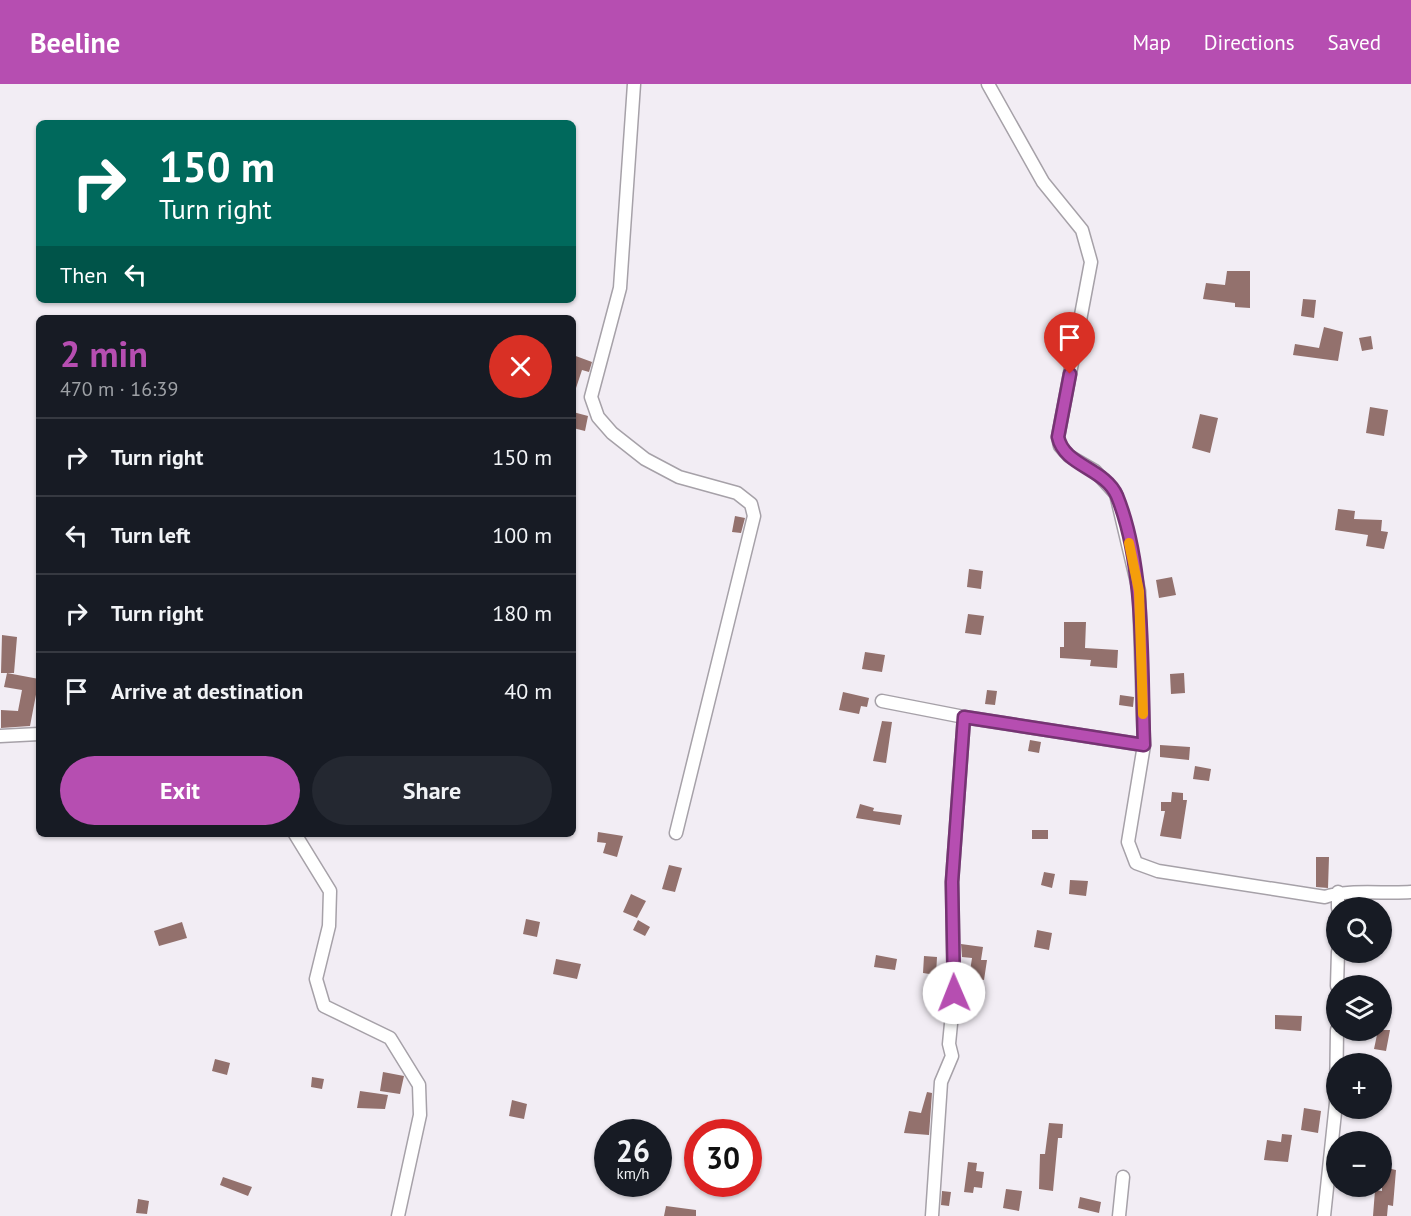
<!DOCTYPE html>
<meta charset="utf-8">
<style>
:root{--surface:#171b24;--page:#242831;--text:#f1f3f6;--muted:#9ea1a6;--line:#363941;--accent:#b64eb1}
body{margin:0;font-family:"PT Sans",sans-serif;background:var(--page);color:var(--text);height:100vh;display:flex;flex-direction:column;font-size:22px;white-space:nowrap}
*{box-sizing:border-box;margin:0}
p{font-size:20px;color:var(--muted)}
.icon{flex:none;width:33px;height:33px;fill:none;stroke:currentColor;stroke-width:2;stroke-linecap:round;stroke-linejoin:round}
.map{position:relative;flex:1;overflow:hidden}
.panel{position:absolute;left:36px;top:231px;width:540px;height:522px;display:flex;flex-direction:column;background:var(--surface);border-radius:9px;box-shadow:0 2px 4px #0004}
.panel>*{flex:none}
.banner{position:absolute;left:36px;top:36px;width:540px;height:183px;border-radius:9px;box-shadow:0 2px 4px #0004;background:#00695c;color:#fff;overflow:hidden}
.tools{position:absolute;left:1326px;top:813px;display:grid;gap:12px}
.tools a{display:grid;place-items:center;width:66px;height:66px;border-radius:50%;background:var(--surface);box-shadow:0 2px 4px #0004;font-size:30px}
.speed{position:absolute;left:594px;top:1035px;display:flex;gap:12px;font-size:30px;font-weight:700;text-align:center}
.speed>*{display:grid;place-content:center;width:78px;height:78px;border-radius:50%;background:var(--surface);box-shadow:0 2px 4px #0004;line-height:1}
.speed small{font-size:15px;font-weight:400}
.speed .limit{border:9px solid #d22;background:#fff;color:#111}
.pin{position:absolute;display:grid;place-items:center;width:51px;height:51px;color:#fff;margin:-62px -26px;border-radius:50% 50% 50% 0;rotate:-45deg;box-shadow:0 0 6px #0007}
.pin .icon{rotate:45deg}
.me{position:absolute;width:66px;margin:-33px;rotate:359deg;stroke-linejoin:round;filter:drop-shadow(0 0 4px #0008)}
.turn{display:flex;align-items:center;gap:21px;height:126px;padding:0 24px;font-size:27px}
.turn .icon{width:78px;height:78px;stroke-width:2.5}
.turn b{display:block;font-size:42px;line-height:51px}
.then{display:flex;align-items:center;height:57px;padding:0 24px;background:#0003;gap:12px;font-size:22px}
.round{display:grid;place-items:center;flex:none;width:63px;height:63px;border-radius:32px;background:var(--page)}
.summary{display:flex;align-items:center;justify-content:space-between;height:102px;padding:0 24px}
h1{font-size:36px;font-weight:600;line-height:45px;color:var(--accent)}
.button{display:flex;gap:12px;margin-top:auto;padding:12px 24px}
.button a{flex:1;height:69px;border-radius:36px;background:var(--accent);color:#fff;font-size:24px;font-weight:600;line-height:69px;text-align:center}
.button a+a{background:var(--page);color:var(--text)}
ul{padding:0;list-style:none}
li{display:flex;align-items:center;gap:18px;height:78px;padding:0 24px;border-top:2px solid var(--line)}
li div{flex:1}
li b{display:block;font-size:22px}
li em{font-style:normal}
header{display:flex;align-items:center;gap:36px;box-sizing:border-box;height:84px;padding:0 30px;background:var(--accent);color:#fff}
header strong{font-size:28px}
nav{display:flex;gap:33px;margin-inline-start:auto;font-size:21px}
.map>svg:first-child{display:block}
</style>
<header>
<strong>Beeline</strong>
<nav><a>Map</a><a>Directions</a><a>Saved</a></nav>
</header>
<div class="map">
<svg width="1411" height="1132" viewBox="0 0 1411 1132">
<rect width="100%" height="100%" fill="#f2edf4"/>
<path fill="#93716d" d="M1227,187H1250V224L1235,223V219L1203,215L1206,199L1225,201Z
M1303,215L1316,216L1314,234L1301,232Z
M1324,243L1343,248L1338,277L1293,271L1295,260L1319,264Z
M1371,252L1373,265L1362,267L1359,254Z
M573,271L592,278L589,288L582,286L575,307Z
M1370,323L1388,326L1384,352L1366,349Z
M573,328L588,332L585,347L573,344Z
M1200,330L1218,334L1210,369L1192,364Z
M1338,425L1355,427L1354,435L1382,436L1381,447L1388,448L1384,465L1366,462L1368,451L1335,446Z
M735,432L745,434L741,449L732,448Z
M969,485L983,487L981,505L967,503Z
M1172,493L1176,511L1159,514L1156,496Z
M968,530L984,532L981,551L965,549Z
M1064,538H1086L1085,564L1118,566L1117,584L1090,582L1091,576L1060,574V563H1064Z
M2,551L17,553L14,589H1Z
M865,568L885,571L882,588L862,585Z
M7,589L39,595L30,642L1,644V626L18,627L22,606L4,603Z
M1184,589L1185,609L1171,610L1170,590Z
M987,606L997,607L995,621L985,620Z
M843,608L869,614L867,623L861,622L859,630L839,626Z
M1120,611L1134,613L1133,623L1119,621Z
M882,637L892,638L886,679L873,677Z
M1030,656L1041,658L1039,669L1028,667Z
M1160,661L1190,663L1189,676L1160,673Z
M1195,682L1211,685L1209,697L1193,695Z
M1172,708L1183,709V716H1187L1181,755L1160,752L1165,727H1161V718H1171Z
M860,720L874,724L873,727L902,731L900,741L856,734Z
M1032,746H1048V755H1032Z
M598,748L623,752L617,773L603,769L606,759L597,758Z
M1316,773H1329L1328,804L1316,803Z
M669,781L682,784L675,808L662,805Z
M1044,788L1055,790L1052,804L1041,801Z
M1070,796L1088,797L1086,812L1069,810Z
M631,810L646,817L637,834L623,828Z
M526,835L540,838L537,853L523,850Z
M638,836L650,843L645,852L633,846Z
M182,838L187,854L159,862L154,847Z
M1037,846L1052,849L1049,866L1034,863Z
M961,860L983,863L981,876H987L984,896L969,894L972,874L962,873Z
M876,871L897,875L895,886L874,883Z
M924,872L937,873L936,891L923,889Z
M556,875L581,880L577,895L553,890Z
M1275,931L1302,932L1301,947L1275,945Z
M1378,946H1390L1386,967L1374,965Z
M215,975L230,979L227,991L212,987Z
M383,988L404,992L400,1010L380,1007Z
M312,993L324,995L322,1005L311,1003Z
M360,1007L388,1011L385,1025L357,1024Z
M927,1008L932,1009L929,1051L904,1049L909,1027L921,1029Z
M512,1016L527,1020L524,1035L509,1032Z
M1304,1024L1321,1027L1318,1049L1301,1046Z
M1049,1039L1063,1040L1062,1054H1058L1053,1107L1039,1105L1040,1070H1045Z
M1282,1050L1292,1051L1288,1078L1264,1076L1267,1056L1281,1058Z
M968,1078L977,1079L976,1087L984,1088L982,1104L974,1103L973,1109L964,1108Z
M1382,1083L1396,1086L1393,1122L1388,1121L1387,1132H1373L1375,1106L1382,1107Z
M223,1093L252,1103L248,1112L220,1101Z
M1006,1105L1022,1107L1019,1127L1003,1124Z
M942,1107L951,1108L949,1122L941,1121Z
M1080,1113L1101,1118L1099,1129L1078,1124Z
M138,1115L149,1117L147,1130L136,1129Z
M666,1122L696,1126V1132H664Z"/>
<g fill="none" stroke-linecap="round" stroke-linejoin="round">
<g stroke="#a6a1a8" stroke-width="15">
<path id="minor" d="M634,0L620,204L591,313L598,333L612,349L645,375L679,393L737,409L751,420L754,432L676,749
M988,0L1043,98L1082,146L1091,178L1058,353L1060,362L1069,372L1095,387L1116,410L1139,507L1144,661L1128,758L1136,779L1158,787L1325,813C1346,805 1386,810 1411,808
M882,617L964,633L1144,661
M0,652L39,650
M295,750L330,807L329,842L316,895L324,922L390,954L419,1001L420,1031L398,1132
M1338,824V808
M1337,902L1338,868
M932,1132L941,998L952,972L949,960L954,909L952,798L964,633
M1119,1132L1123,1093
M1324,1132L1336,1019L1337,946"/>
</g>
<use href="#minor" stroke="#fff" stroke-width="12"/>
</g>
<g fill="none" stroke-linecap="round" stroke-linejoin="round">
<g stroke="#763373" stroke-width="15">
<path id="route" d="M954,909L952,798L964,633L1144,661C1141,584 1146,484 1117,412C1105,384 1064,382 1058,353L1070,290"/>
</g>
<use href="#route" stroke="#b64eb1" stroke-width="10"/>
<path stroke="#f59e0b" stroke-width="10" d="M1129,459L1139,507L1143,630"/>
</g>
</svg>
<div class="tools">
<a><svg class="icon" aria-label="search" viewBox="0 0 24 24"><circle cx="10" cy="10" r="6"/><path d="M15 15l6 6"/></svg></a>
<a><svg class="icon" aria-label="layers" viewBox="0 0 24 24"><path d="M12 4l9 5-9 5-9-5zM3 14l9 5 9-5"/></svg></a>
<a>+</a>
<a>−</a>
</div>
<div class="speed"><div>26<small>km/h</small></div><div class="limit">30</div></div>
<div class="pin" style="left:1070px;top:290px;background:#d93025"><svg class="icon" aria-label="arrive" viewBox="0 0 24 24"><path d="M6 21V4h12l-3 4 3 4H6"/></svg></div>
<svg class="me" style="left:954px;top:909px" viewBox="-20 -20 40 40"><circle r="19" fill="#fff"/><path d="M0-13L10 11 0 6-10 11z" fill="#b64eb1"/></svg>
<div class="banner">
<div class="turn"><svg class="icon" aria-label="right" viewBox="0 0 24 24"><path d="M7 20v-9h11M14 6l5 5-5 5"/></svg><div><b>150 m</b>Turn right</div></div>
<div class="then">Then<svg class="icon" aria-label="left" viewBox="0 0 24 24"><path d="M17 20v-9H6M10 6l-5 5 5 5"/></svg></div>
</div>
<section class="panel">
<div class="summary"><div><h1>2 min</h1><p>470 m · 16:39</p></div><a class="round" style="background:#d93025;color:#fff"><svg class="icon" aria-label="close" viewBox="0 0 24 24"><path d="M6 6l12 12M18 6L6 18"/></svg></a></div>
<ul>
<li><svg class="icon" aria-label="right" viewBox="0 0 24 24"><path d="M7 20v-9h11M14 6l5 5-5 5"/></svg><div><b>Turn right</b></div><em>150 m</em></li>
<li><svg class="icon" aria-label="left" viewBox="0 0 24 24"><path d="M17 20v-9H6M10 6l-5 5 5 5"/></svg><div><b>Turn left</b></div><em>100 m</em></li>
<li><svg class="icon" aria-label="right" viewBox="0 0 24 24"><path d="M7 20v-9h11M14 6l5 5-5 5"/></svg><div><b>Turn right</b></div><em>180 m</em></li>
<li><svg class="icon" aria-label="arrive" viewBox="0 0 24 24"><path d="M6 21V4h12l-3 4 3 4H6"/></svg><div><b>Arrive at destination</b></div><em>40 m</em></li>
</ul>
<div class="button"><a>Exit</a><a>Share</a></div>
</section>
</div>
